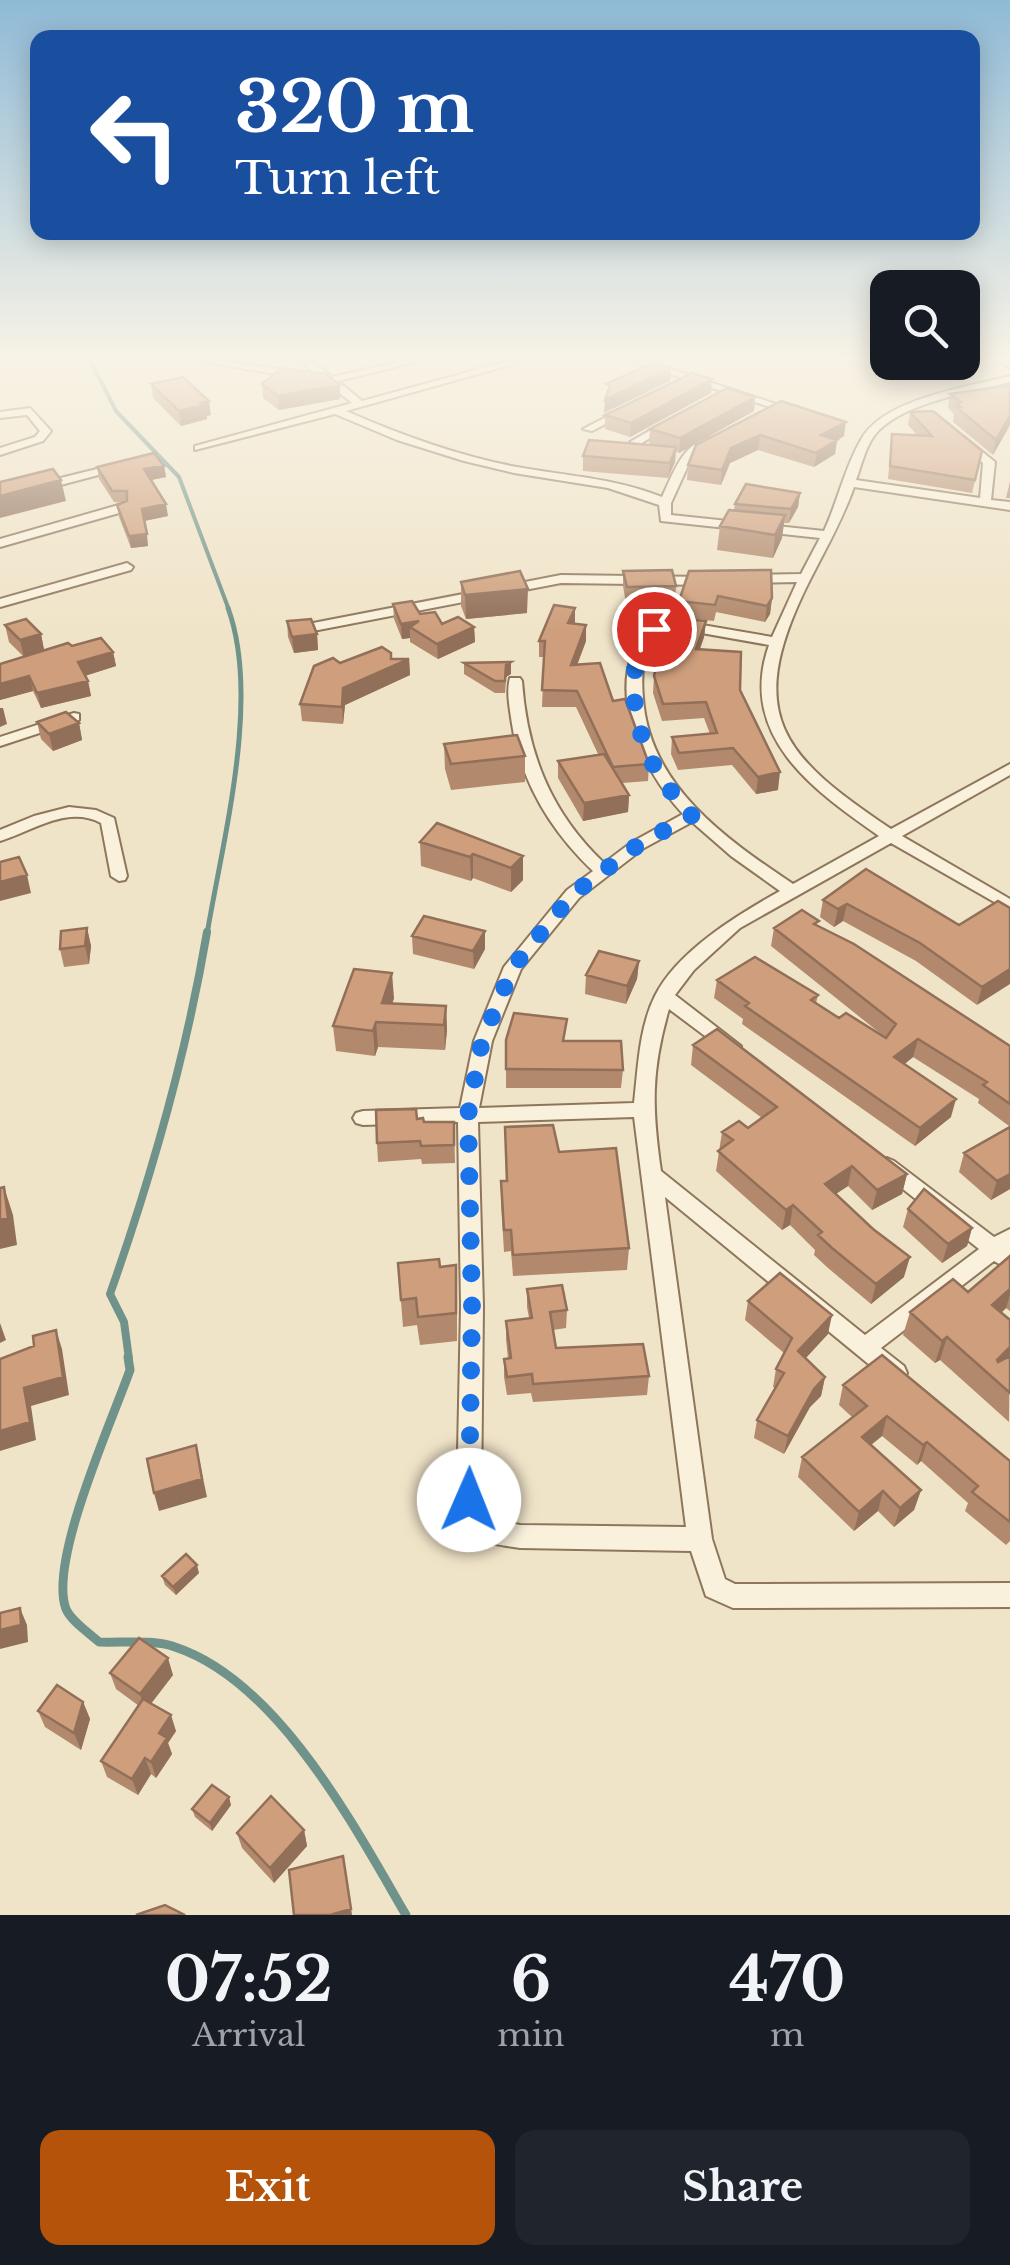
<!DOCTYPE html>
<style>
:root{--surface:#171b24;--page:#20242c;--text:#f1f3f6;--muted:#9ea1a6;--accent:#b45309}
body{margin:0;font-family:"Libre Baskerville",serif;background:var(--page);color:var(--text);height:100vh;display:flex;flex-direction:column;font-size:38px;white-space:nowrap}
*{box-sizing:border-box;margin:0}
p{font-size:32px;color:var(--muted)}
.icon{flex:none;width:55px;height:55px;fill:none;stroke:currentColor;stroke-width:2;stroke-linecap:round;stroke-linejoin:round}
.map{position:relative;height:1915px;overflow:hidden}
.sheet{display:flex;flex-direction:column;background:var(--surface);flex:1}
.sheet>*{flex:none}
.banner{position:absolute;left:30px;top:30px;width:950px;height:210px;border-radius:20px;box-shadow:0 5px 25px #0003;background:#1a4fa0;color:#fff;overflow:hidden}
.tools{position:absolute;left:870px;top:270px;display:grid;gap:20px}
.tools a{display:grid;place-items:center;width:110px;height:110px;border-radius:20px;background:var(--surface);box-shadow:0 5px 25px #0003;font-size:50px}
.pin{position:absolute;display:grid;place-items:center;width:85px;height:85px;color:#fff;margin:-42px;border:5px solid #fff;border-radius:50%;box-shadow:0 2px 10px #0007}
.me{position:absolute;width:110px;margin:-55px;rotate:1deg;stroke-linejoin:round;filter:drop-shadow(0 0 8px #0008)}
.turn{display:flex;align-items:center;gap:35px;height:210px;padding:0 40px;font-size:45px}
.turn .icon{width:130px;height:130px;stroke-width:2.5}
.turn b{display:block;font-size:70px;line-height:85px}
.eta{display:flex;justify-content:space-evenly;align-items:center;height:170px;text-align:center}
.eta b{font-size:60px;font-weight:700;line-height:70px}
.button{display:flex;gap:20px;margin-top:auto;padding:20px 40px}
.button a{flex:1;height:115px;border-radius:20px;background:var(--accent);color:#fff;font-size:40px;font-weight:700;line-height:115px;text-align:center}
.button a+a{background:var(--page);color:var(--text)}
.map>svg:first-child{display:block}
</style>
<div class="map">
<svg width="1010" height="1915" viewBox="0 0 1010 1915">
<rect width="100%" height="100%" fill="#f0e4c8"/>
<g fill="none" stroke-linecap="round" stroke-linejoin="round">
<path stroke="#6f938a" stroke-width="4" d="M91,362L116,411L179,477L229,610"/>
<path stroke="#6f938a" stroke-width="5" d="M207,934C223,839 261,698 228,608"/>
<path stroke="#6f938a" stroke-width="8" d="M129,1359L124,1322L110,1294C152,1175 186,1056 207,932"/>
<path stroke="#6f938a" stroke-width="9" d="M128,1357L130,1370C112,1421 48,1562 66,1609C71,1621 89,1633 99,1642C122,1643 154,1639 175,1647C278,1681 354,1826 406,1915"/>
<g stroke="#8d765c" stroke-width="4">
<path id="street" d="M206,362H230L317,375L302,362H313L332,377L398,362H416L338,381L362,401L505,362H521L346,411C401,435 458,456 517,467C566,476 615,478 662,497C674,472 684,438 717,437V441L692,457L671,503V515L824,531C838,501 845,466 862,438C886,398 968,387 1010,376V382C971,392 908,402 879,430C866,443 862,464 856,480L980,498L983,463L960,442V438L964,437L995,462L991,500L1010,502V510L854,487C841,524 822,555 805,590C744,717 784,757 891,829L1010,764V775L902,836L1010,899V911L891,843L740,928L694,970L675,995L741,1046L739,1051H725L669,1009C651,1071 652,1108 661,1171L865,1335L979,1249L880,1171L877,1166L880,1161L887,1158L894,1161L994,1237L1010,1229V1270L994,1261L881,1348L904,1366L907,1373L904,1380L896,1383L888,1380L665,1197L712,1539L725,1579L735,1584L1010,1583V1607L733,1608L706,1596L691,1551L520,1548C479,1542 469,1541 457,1500L461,1306L458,1122L363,1125L356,1123L353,1118L356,1113L363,1111L460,1108L474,1041L504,967L567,890L593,871C551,831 521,782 512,724C510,709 506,692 510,678H520L522,681C527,753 551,813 604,863L632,842L683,814C640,768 600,682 649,626L679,621L772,637L797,582L752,583L746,579L752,575L801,574L820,538L661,521L659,505L608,488L514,473L464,461L397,440L335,414L195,450V446L352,403L327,383ZM679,629L769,645C737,736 813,790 879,836L793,884C726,839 649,786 643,698C641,675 642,651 658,632ZM692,822L731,856L780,891C739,914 677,951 655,996C639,1028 638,1068 634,1103L479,1108L492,1041L521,969L579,898L644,848ZM634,1117L686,1527L520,1525L490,1519L481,1500L483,1306L478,1122Z
M634,362H649L800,412L791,414Z
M999,362H1010V367Z
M30,408L51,431L43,441L0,455V448L35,437L40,431L27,415L0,418V412Z
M620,410L629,412L592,431L583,429Z
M663,423L672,425L640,444L630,442Z
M117,464L123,467L121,469L0,501V493Z
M122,504L126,505V511L0,547V539Z
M127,563L133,567L131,570L0,607V599Z
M561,575L706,577L712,581L706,585L561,583L308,632L301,628L308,624Z
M74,713L79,714V720L0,746V737Z
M69,807L96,810L114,818L127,876L125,880L119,881L111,876L101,823C67,805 33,831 0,841V830L34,816Z"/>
</g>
<use href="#street" fill="#faf1dc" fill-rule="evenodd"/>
</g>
<path fill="#b2896c" d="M151,384L211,415L207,416V419L181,426L153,398Z
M262,384L340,385V399L279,410L263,398Z
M1010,385V425L993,455L953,422L954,414L948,408L950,394Z
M711,393L630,437L605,429V415Z
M755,397L754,411L679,453L676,452L675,462L668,478L583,471V456L657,446L649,443L650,429Z
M781,401L844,436L837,440L835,454L814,467L758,450L730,463L721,485L687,480L688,465Z
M910,412L982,451L972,493L888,479L892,434L917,435L908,425Z
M164,466L166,477L151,480L168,516L144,521L148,546L131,548L119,517L117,505L123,503L114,502L99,479L97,467Z
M1010,481V498H1006Z
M800,493L798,507L789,523H784L782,538L773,558L717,550L720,526L734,510L735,504Z
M623,571L676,586L675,602L626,603L623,586Z
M689,571L772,598L770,614L765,622L716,612L714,621L678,617L679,601Z
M461,582L527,613L466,619L461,606Z
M393,604L442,624L474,627L475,642L438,659L410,642V638L402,639L394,619Z
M287,621L317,634L318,650L294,653L288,637Z
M706,621L704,637L700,649L740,690L778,790L756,794L732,765L678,770L671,754L672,737L710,734L704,718L662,721L653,693L654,676Z
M575,624L586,641L577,665L613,701L649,764L648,781L622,783L629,795L628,812L583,821L558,778V761L598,754L576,707H542L544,657H539V641Z
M5,625L41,634L44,650L24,657L9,642Z
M72,646L113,652L116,666L85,676L88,681L91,696L41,708L33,691L0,700V664Z
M391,659H409L410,675L345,705L343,724L302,721L300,704L340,663Z
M464,663L511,674L506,677L505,693H495L464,674Z
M37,722L79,723L82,740L53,751L41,739Z
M444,744L525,756V782L451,790L445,769Z
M420,842L523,856V880L511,892L473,878L471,881L421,866Z
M823,900L959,925L1010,908L977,1005L916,961L843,921L834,927L820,917Z
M818,926L1010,1046V1189L991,1200L959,1172L964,1153L1008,1128L1009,1126L978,1103L979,1099L913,1057L905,1064L951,1117L915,1146L742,1024L743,1019L714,998L717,980L818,995L816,1003L839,1018L886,1038L771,946L774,928Z
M87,928L91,946L89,964L64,967L60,949Z
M485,931V949L474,969L413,954L412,936Z
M639,961L637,979L626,1004L585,994L586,975Z
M394,998L392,1004L446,1006L447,1030L445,1050L378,1047L375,1056L336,1051L333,1026Z
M506,1040L566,1041L623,1070L621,1088H506Z
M693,1045L907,1174L902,1194L872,1210L848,1186L835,1194L904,1277L871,1304L828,1268L814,1255L815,1250L790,1225L782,1230L716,1171L722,1132L748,1128L762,1118L691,1065Z
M417,1119L424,1122H454L455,1163L422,1164L421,1159L378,1162L377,1143Z
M505,1127L559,1152L629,1248L627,1270L513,1276L511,1251L504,1252L501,1202V1181H506Z
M908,1209L972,1228L967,1246L942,1263L903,1227Z
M1010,1256V1311L1006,1308L1001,1313L1010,1320L1009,1422L940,1360L935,1363L903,1335L910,1312L968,1292Z
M398,1263L440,1267L457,1293V1341L420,1345L417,1325L403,1327Z
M527,1289L567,1310L566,1328L553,1330L556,1348L649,1376L647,1395L533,1402L531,1393L507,1395L504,1377V1359H508L506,1339V1321L529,1318L527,1307Z
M748,1301L828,1334L805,1358L825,1377L821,1396L810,1407L784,1454L754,1438L757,1420L775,1388L773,1387L776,1369L784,1353L745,1320Z
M843,1385L1010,1461V1541L1006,1545L965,1511L968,1503L921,1461L917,1465L882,1436L871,1445L921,1490L914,1510L894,1527L878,1511L854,1531L798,1477L802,1457L852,1417L839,1405Z
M199,1573L176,1595L165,1585L162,1576Z
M110,1673L173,1675L151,1704L176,1731L168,1743L172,1754L156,1778L151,1774L138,1795L107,1777L101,1761L139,1706L116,1689Z
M83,1702L90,1719L81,1750L45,1727L38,1711Z
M231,1805L212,1831L195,1817L192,1809Z
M304,1830L307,1846L274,1883L242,1848L237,1833Z"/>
<path fill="#916f58" d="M671,368L670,381L604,413L605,400Z
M712,379L711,393L630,437L631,423Z
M340,385V399L279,410L278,396Z
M755,397L754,411L679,453L680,438Z
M209,401L211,415L207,416V419L181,426L179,411Z
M1010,416V425L993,455L996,440Z
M846,422L844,436L837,440L835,454L814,467L821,435Z
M760,435L758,450L730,463L721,485L722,470L731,448Z
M676,447L675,462L668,478L670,463Z
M164,466L166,477L146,481L144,469Z
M61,480L66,501L0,518V496Z
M800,493L798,507L789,523L791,509Z
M166,504L168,516L144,521L142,509Z
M785,515L782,538L773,558L775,535Z
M147,534L148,546L131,548L129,536Z
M528,589L527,613L466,619L465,595Z
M772,598L770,614L765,622L767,606Z
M575,608V623H568Z
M419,621L410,627V638L402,639L401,624Z
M706,621L704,637L694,665L696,649Z
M586,625V641L571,681V665Z
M474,627L475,642L438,659L437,644Z
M41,634L44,650L24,657L20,640Z
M317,634L318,650L294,653L292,637Z
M113,652L116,666L81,677L78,662Z
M409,659L410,675L345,705L343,724L342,707L343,688Z
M511,662V674L506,677L505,693L506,665Z
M29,676L33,691L0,700V684Z
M88,681L91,696L41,708L37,693Z
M0,708H3L7,724L0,727Z
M79,723L82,740L53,751L49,734Z
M780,772L778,790L756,794L758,777Z
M629,795L628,812L583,821L584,803Z
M473,854V878L471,881L470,857Z
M523,856V880L511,892V868Z
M27,875L31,893L0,901V882Z
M847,904L843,921L834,927L838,909Z
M87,928L91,946L89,964L85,946Z
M485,931V949L474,969L473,951Z
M639,961L637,979L626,1004L627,986Z
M1010,969V984L977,1005L982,987Z
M392,973L394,998L386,1023L382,1003Z
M446,1006L447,1030L445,1050L444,1025Z
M376,1022L378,1047L375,1056L373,1031Z
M918,1039L913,1057L890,1075L894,1057Z
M956,1099L951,1117L915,1146L920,1128Z
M852,1166L848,1186L821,1204L825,1184Z
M907,1174L902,1194L872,1210L877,1190Z
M1010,1174V1189L991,1200L997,1181Z
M4,1187L13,1215L17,1245L0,1249V1220Z
M793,1205L790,1225L782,1230L786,1210Z
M972,1228L967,1246L942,1263L948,1244Z
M910,1257L904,1277L871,1304L876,1284Z
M1010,1289V1295L1006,1308L985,1328L992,1305Z
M832,1315L828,1334L795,1370L798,1351Z
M0,1323L6,1340L0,1343Z
M56,1330L62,1349L69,1395L31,1406L36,1440L0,1451V1431Z
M947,1337L940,1360L935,1363L942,1341Z
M1010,1347V1362L993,1378L997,1360Z
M825,1377L821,1396L810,1407L784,1454L788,1436L814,1389Z
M887,1416L882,1436L857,1456L862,1437Z
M927,1442L921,1461L917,1465L923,1445Z
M196,1445L207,1497L159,1511L154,1493Z
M921,1490L914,1510L894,1527L900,1508Z
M883,1491L878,1511L854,1531L859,1512Z
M197,1565L199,1573L176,1595L173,1587Z
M20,1608L27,1625L28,1642L0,1649V1630Z
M168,1658L173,1675L145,1711L140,1694Z
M83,1702L90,1719L81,1750L74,1733Z
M171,1715L176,1731L168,1743L172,1754L156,1778L151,1762L159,1733Z
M145,1758L151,1774L138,1795L132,1779Z
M229,1797L231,1805L212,1831L210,1823Z
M304,1830L307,1846L274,1883L270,1868Z
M343,1856L352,1915H330Z"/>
<path fill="#cf9f7d" stroke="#916f58" stroke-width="2.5" d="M652,363L671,368L605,400L610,386L606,384Z
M282,368L326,374L340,385L278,396L262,384Z
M692,373L712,379L631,423L605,415Z
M183,377L209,401L201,403L206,405L179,411L151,384Z
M1010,385V416L996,440L956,407H961L957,403L961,402L950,394Z
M727,388L755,397L680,438L650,429Z
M781,401L846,422L821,435L837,440L816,453L760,435L731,448L722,470L688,465L696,445Z
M933,411L982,451L975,480L890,466L892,434L932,436L910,412Z
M589,440L676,447L670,463L583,456Z
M154,453L164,466L144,469L166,504L142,509L147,534L129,536L117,505L127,501V491H112L97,467Z
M53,469L61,480L0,496V482Z
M746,484L800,493L791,509L735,504Z
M729,510L785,515L775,535L720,526Z
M672,570L676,586L627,587L623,571Z
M771,570L772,598L767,606L718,596L715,605L679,601L689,571Z
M520,571L528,589L465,595L461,582Z
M412,601L420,614L435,612L442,624L458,617L474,627L437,644L410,627L419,621L401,624L393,604Z
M554,605L575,608L568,623L586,625L571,665L600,663L613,701L625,699L649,764L613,767L577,691L542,690L545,641H539Z
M673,618L706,621L696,649L741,652L740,690L780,772L758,777L733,748L679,753L672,737L717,733L706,702L663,704L654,676L660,647Z
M26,619L41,634L20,640L5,625Z
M311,619L317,634L292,637L287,621Z
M101,638L113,652L78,662L88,681L37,693L29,676L0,684V664L68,643L72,646Z
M382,647L391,653V659H409L343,688L342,707L300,704L314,666L333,658L340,663Z
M511,662L506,665L505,681H495L464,663Z
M66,712L79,723L49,734L37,722Z
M517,735L525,756L451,764L444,744Z
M604,754L629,795L584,803L558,761Z
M437,823L523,856L511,868L473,854L470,857L420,842Z
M19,857L27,875L0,882V862Z
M866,869L959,925L998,901L1010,908V969L982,987L920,943L847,904L838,909L823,900Z
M802,910L819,921L814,924L854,944L1010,1046V1104L983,1085L987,1082L918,1039L894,1057L956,1099L920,1128L745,1006L749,1003L717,980L755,957L818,995L811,1000L839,1018L846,1013L886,1038L896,1024L774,928Z
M424,916L485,931L473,951L412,936Z
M87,928L85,946L60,949L61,931Z
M599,951L639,961L627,986L586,975Z
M354,969L392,973L382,1003L446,1006L444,1025L376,1022L373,1031L333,1026Z
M514,1013L567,1019L563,1041H621L623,1070L506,1069V1040Z
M717,1029L907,1174L877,1190L852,1166L825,1184L873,1229L910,1257L876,1284L832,1248L818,1235L822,1232L793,1205L786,1210L718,1151L733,1140L722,1132L739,1121L748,1128L777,1107L693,1045Z
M416,1109L417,1119L423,1118L424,1122H454V1145L421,1146L420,1141L377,1143L376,1110Z
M553,1125L559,1152L616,1148L629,1248L513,1255L511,1230H504L501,1181H507L505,1127Z
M1010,1127V1174L997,1181L964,1153Z
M4,1187L8,1218L0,1220V1188Z
M924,1189L972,1228L948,1244L908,1209Z
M1010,1256V1289L992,1305L1010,1320V1347L997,1360L998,1362L1010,1356V1393L947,1337L942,1341L910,1312L953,1279L968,1292Z
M439,1259L440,1267L456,1265V1313L418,1317L416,1298L401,1300L398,1263Z
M780,1273L832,1315L798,1351L825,1377L814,1389L788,1436L757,1420L784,1373L776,1369L792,1338L748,1301Z
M562,1285L567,1310L550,1312L556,1348L643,1344L649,1376L533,1384L532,1374L507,1377L504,1359L511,1358L506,1321L532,1318L527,1289Z
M56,1330L63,1377L24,1388L30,1422L0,1431V1359L34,1346L33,1336Z
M882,1355L1010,1461V1522L972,1492L978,1486L927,1442L923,1445L887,1416L862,1437L921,1490L900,1508L883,1491L859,1512L802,1457L867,1406L843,1385Z
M196,1445L202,1479L154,1493L147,1459Z
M186,1554L197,1565L173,1587L162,1576Z
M20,1608L21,1625L0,1630V1613Z
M139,1638L168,1658L140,1694L110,1673Z
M57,1685L83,1702L74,1733L38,1711Z
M143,1699L171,1715L159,1733L167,1738L151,1762L145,1758L132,1779L101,1761Z
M212,1785L229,1797L210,1823L192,1809Z
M271,1796L304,1830L270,1868L237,1833Z
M343,1856L351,1909L330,1915H294L289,1870Z
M165,1905L185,1915H136Z"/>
<linearGradient id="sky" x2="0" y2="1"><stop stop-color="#8fbad6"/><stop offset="0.57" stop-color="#f8f3e6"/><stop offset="1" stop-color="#f8f3e6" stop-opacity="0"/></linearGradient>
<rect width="1010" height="630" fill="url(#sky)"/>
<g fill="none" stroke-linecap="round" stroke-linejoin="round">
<path stroke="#1a73e8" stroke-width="18" stroke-dasharray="0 32.4" d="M469,1500L472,1306L468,1115L482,1041L513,967L573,894L638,845L692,815C678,799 662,783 653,764C634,726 621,662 654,629"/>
</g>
</svg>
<div class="tools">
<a><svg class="icon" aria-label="search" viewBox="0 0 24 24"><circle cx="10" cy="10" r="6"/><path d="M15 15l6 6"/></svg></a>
</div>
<div class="pin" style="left:654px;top:629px;background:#d93025"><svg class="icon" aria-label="arrive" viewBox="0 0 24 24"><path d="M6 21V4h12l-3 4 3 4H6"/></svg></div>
<svg class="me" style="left:469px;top:1500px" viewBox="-20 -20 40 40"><circle r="19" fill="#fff"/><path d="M0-13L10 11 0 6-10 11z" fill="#1a73e8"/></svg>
<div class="banner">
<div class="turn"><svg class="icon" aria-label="left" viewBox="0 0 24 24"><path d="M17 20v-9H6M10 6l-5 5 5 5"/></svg><div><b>320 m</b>Turn left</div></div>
</div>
</div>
<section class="sheet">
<div class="eta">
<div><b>07:52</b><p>Arrival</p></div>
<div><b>6</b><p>min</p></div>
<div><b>470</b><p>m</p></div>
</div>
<div class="button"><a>Exit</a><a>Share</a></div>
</section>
